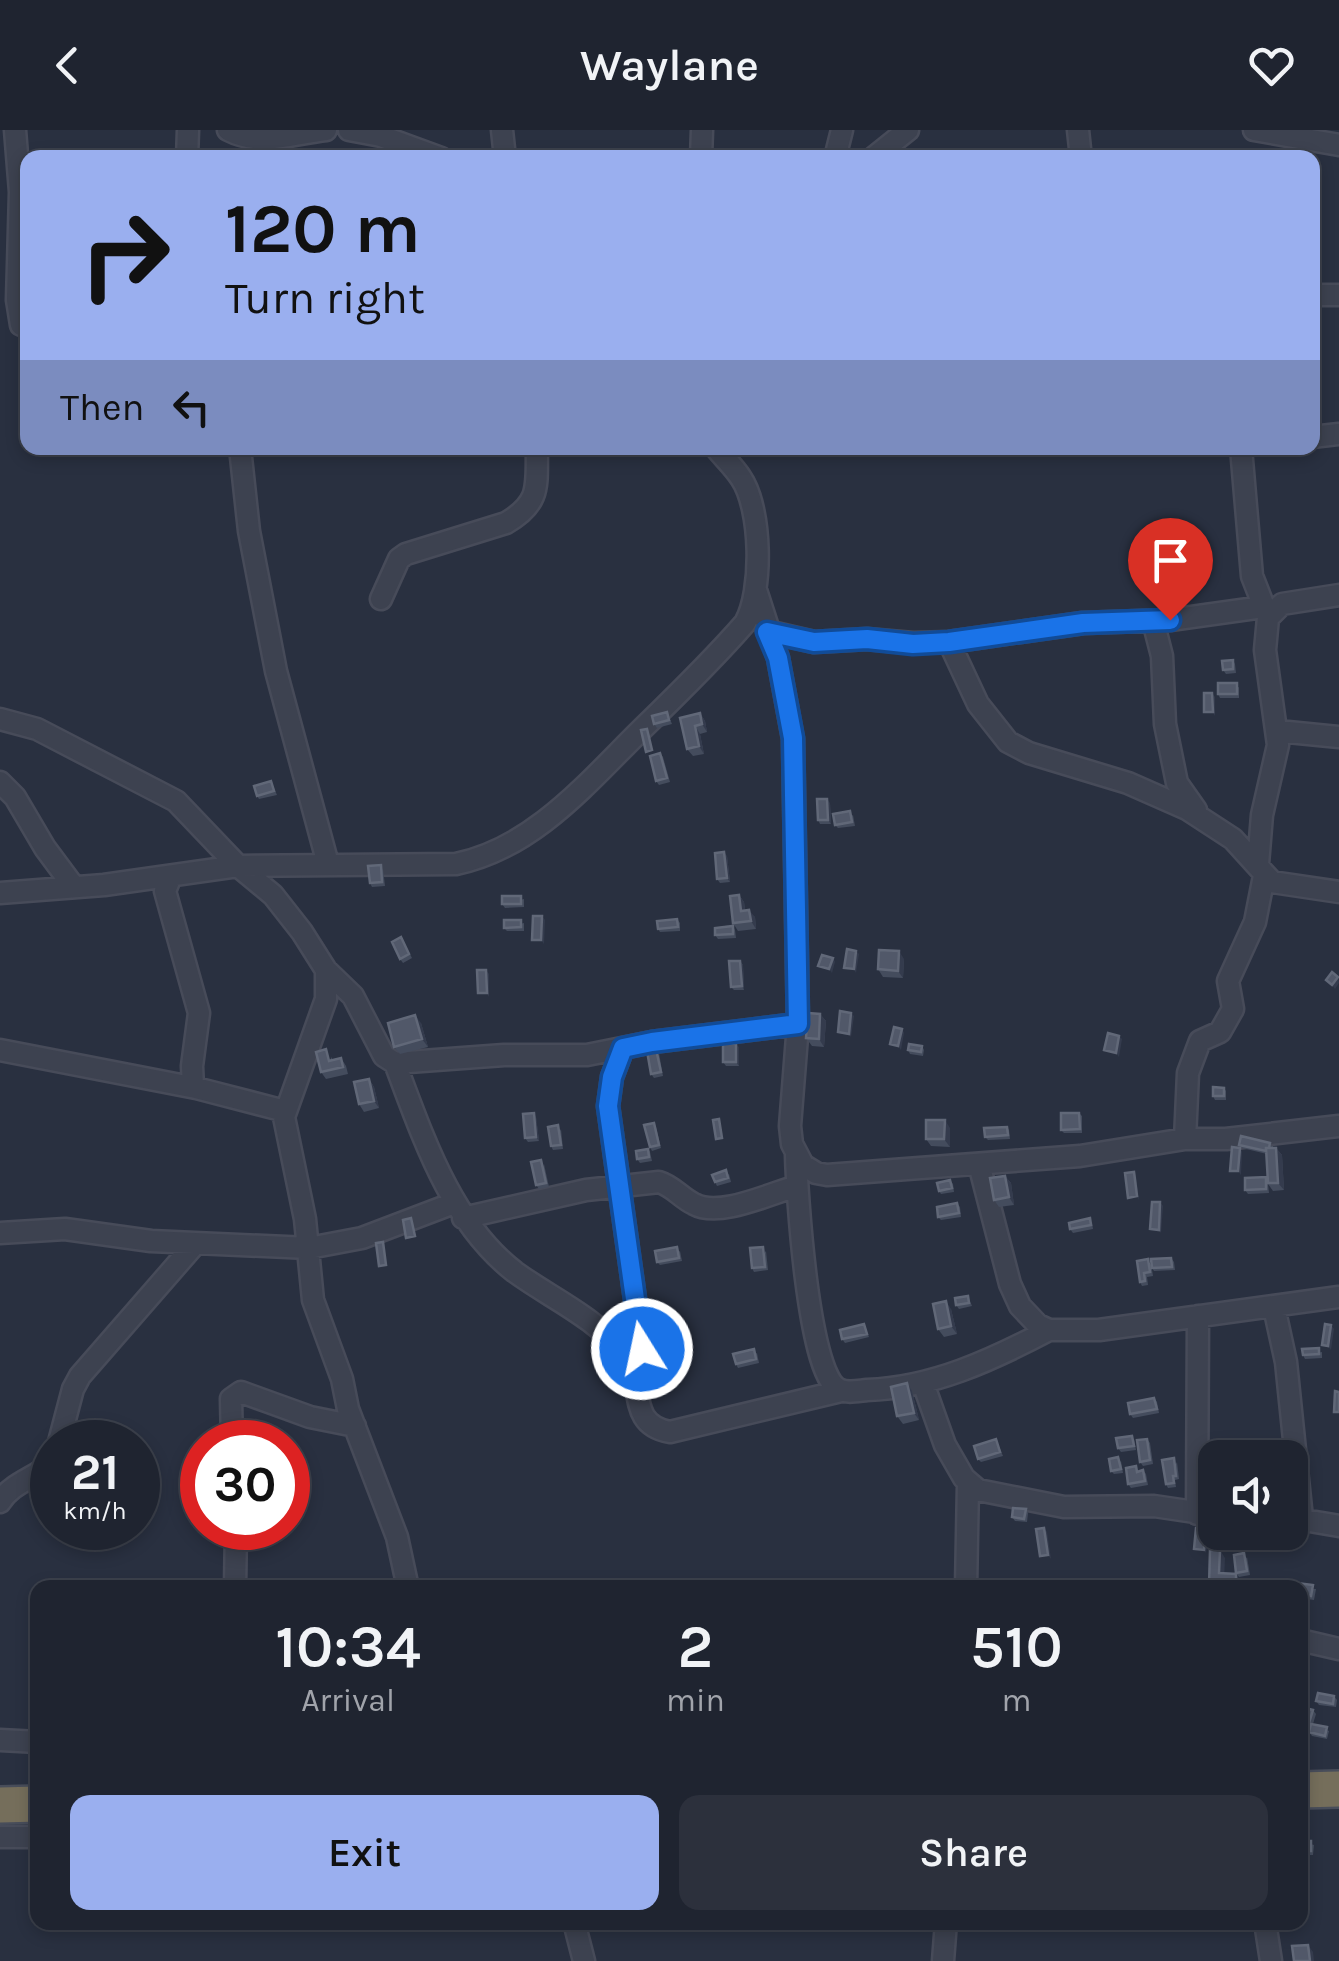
<!DOCTYPE html>
<style>
:root{--surface:#1f2430;--page:#2c303c;--text:#f1f3f6;--muted:#a1a4ab;--line:#3c414c;--accent:#9aafef}
body{margin:0;font-family:Karla,sans-serif;background:var(--page);color:var(--text);height:100vh;display:flex;flex-direction:column;font-size:38px;white-space:nowrap}
*{box-sizing:border-box;margin:0}
p{font-size:32px;color:var(--muted)}
.icon{flex:none;width:55px;height:55px;fill:none;stroke:currentColor;stroke-width:2;stroke-linecap:round;stroke-linejoin:round}
.map{position:relative;flex:1;overflow:hidden}
.sheet{position:absolute;left:30px;top:1450px;width:1278px;height:350px;display:flex;flex-direction:column;background:var(--surface);border-radius:20px;box-shadow:0 5px 15px #0003,0 0 0 2px var(--line)}
.sheet>*{flex:none}
.guide{position:absolute;left:20px;top:20px;width:1300px;height:305px;border-radius:20px;box-shadow:0 5px 15px #0003,0 0 0 2px var(--line);background:#9aafef;color:#111;overflow:hidden}
.fabs{position:absolute;left:1198px;top:1310px;display:grid;gap:20px}
.fabs a{display:grid;place-items:center;width:110px;height:110px;border-radius:20px;background:var(--surface);box-shadow:0 5px 15px #0003,0 0 0 2px var(--line);font-size:50px}
.speed{position:absolute;left:30px;top:1290px;display:flex;gap:20px;font-size:50px;font-weight:700;text-align:center}
.speed>*{display:grid;place-content:center;width:130px;height:130px;border-radius:50%;background:var(--surface);box-shadow:0 5px 15px #0003,0 0 0 2px var(--line);line-height:1}
.speed small{font-size:25px;font-weight:400}
.speed .limit{border:15px solid #d22;background:#fff;color:#111}
.pin{position:absolute;display:grid;place-items:center;width:85px;height:85px;color:#fff;margin:-102px -42px;border-radius:50% 50% 50% 0;rotate:-45deg;box-shadow:0 0 10px #0007}
.pin .icon{rotate:45deg}
.me{position:absolute;width:110px;margin:-55px;rotate:350deg;stroke-linejoin:round;filter:drop-shadow(0 0 8px #0008)}
.turn{display:flex;align-items:center;gap:35px;height:210px;padding:0 40px;font-size:45px}
.turn .icon{width:130px;height:130px;stroke-width:2.5}
.turn b{display:block;font-size:70px;line-height:85px}
.then{display:flex;align-items:center;height:95px;padding:0 40px;background:#0003;gap:20px;font-size:38px}
.eta{display:flex;justify-content:space-evenly;align-items:center;height:170px;text-align:center}
.eta b{font-size:60px;font-weight:600;line-height:70px}
.action{display:flex;gap:20px;margin-top:auto;padding:20px 40px}
.action a{flex:1;height:115px;border-radius:20px;background:var(--accent);color:#111;font-size:40px;font-weight:600;line-height:115px;text-align:center}
.action a+a{background:var(--page);color:var(--text)}
header{display:flex;justify-content:space-between;align-items:center;height:130px;padding:0 40px;background:var(--surface);font-size:45px;font-weight:600}
.map>svg:first-child{display:block}
</style>
<header><svg class="icon" aria-label="back" viewBox="0 0 24 24"><path d="M15 5l-7 7 7 7"/></svg>Waylane<svg class="icon" aria-label="heart" viewBox="0 0 24 24"><path d="M12 20l-8-8c-3-5 5-10 8-4 3-6 11-1 8 4z"/></svg></header>
<div class="map">
<svg width="1339" height="1831" viewBox="0 0 1339 1831">
<rect width="100%" height="100%" fill="#293040"/>
<g fill="none" stroke-linecap="round" stroke-linejoin="round">
<g stroke="#474b59" stroke-width="25">
<path id="street" d="M15,0L20,62L17,170L21,195
M228,0C261,17 291,4 326,0
M349,0L381,6L441,28
M502,0L505,28
M1078,0L1081,28
M1254,0L1339,15
M187,28L188,0
M701,28L702,0
M835,28L842,0
M873,28L908,0
M1312,165H1339
M1312,307L1339,304
M240,318L249,401L276,541L328,734
M1241,318L1252,446L1268,487
M756,460L778,528L793,609L798,894L790,996L792,1014L803,1035L816,1043L827,1045L1080,1026L1185,1009H1226L1339,996
M381,469L399,429L406,424L506,393C542,372 536,355 537,318
M1153,491L1162,526L1165,594L1177,653L1196,680
M767,501L814,512L867,509L913,513L949,512L1083,493L1170,490L1263,477
M949,512L978,574L1008,612L1029,623L1128,653L1187,679L1233,709L1272,752L1339,762
M0,589L37,599L176,671L238,736L456,734C534,718 588,652 642,599C677,565 713,530 745,493C763,462 762,379 741,348C734,337 724,328 716,318
M1278,601L1339,607
M0,652L15,667L45,718L74,757
M1258,734L1262,685L1278,615L1265,520L1268,488L1282,474L1339,465
M171,746L165,761L199,883L192,936L193,957
M0,763L104,755L238,736L273,765L302,802L326,840L353,866L384,926L395,933L504,925H587L652,912L798,894
M326,840V869L284,987L305,1089L313,1170L342,1249L348,1279L397,1407L408,1458
M623,918L612,947L608,976L642,1219L638,1251
M0,920L196,958L285,981
M395,933C423,1007 451,1093 515,1142C552,1169 594,1186 624,1224C646,1252 625,1294 670,1302L841,1261
M1185,1009L1188,943L1200,911L1220,902L1233,879L1228,851L1255,792L1264,746
M796,1025C797,1063 808,1240 837,1258C845,1264 857,1261 867,1260C932,1258 992,1230 1049,1200
M979,1034L1010,1154L1020,1176L1038,1195L1049,1200H1099L1339,1167
M463,1088L586,1060L659,1052C673,1056 681,1068 694,1074C719,1088 769,1064 797,1056
M0,1103L65,1099L151,1111L309,1118L362,1108L454,1073
M1274,1177L1286,1232L1302,1388
M923,1253L945,1315L964,1348L978,1360L1064,1377L1154,1376L1215,1385
M59,1312L73,1259L80,1246L195,1114
M232,1312L231,1269L241,1262L310,1287L355,1296
M0,1372C12,1352 37,1348 52,1332
M1197,1384L1198,1186
M1292,1388L1339,1396
M235,1458L236,1398
M966,1458L968,1354
M1300,1510L1339,1519
M0,1610L38,1612
M0,1707H38
M574,1792L584,1831
M1265,1792L1271,1831
M943,1831L946,1792"/>
</g>
<g stroke="#484d5a" stroke-width="40">
<path id="highway" d="M1300,1660L1339,1659
M0,1675L38,1674"/>
</g>
<use href="#street" stroke="#3d4250" stroke-width="20"/>
<use href="#highway" stroke="#756e5b" stroke-width="35"/>
</g>
<path fill="#444c5d" d="M1233,530L1235,534L1236,543L1226,544L1223,540Z
M1239,557V568H1220L1218,564Z
M667,582L672,594L657,598L654,594Z
M700,583L705,591L707,602L700,604L704,624L693,626L687,619Z
M660,623L663,627L670,652L659,655L656,651Z
M271,651L277,665L259,669L257,666Z
M830,673L831,694H820L818,690Z
M853,685L855,696L838,698L835,695Z
M727,726L730,752L720,753L717,749Z
M383,739L385,756L372,757L370,753Z
M739,765L744,772L745,780L755,787L756,799L738,801L733,793Z
M524,769V777L505,778L502,774Z
M677,789L680,793V801L660,802L658,799Z
M524,793V801H507L504,798Z
M733,796L735,800L736,808L718,809L715,805Z
M401,807L412,828L403,833L400,829Z
M904,829L903,848L883,847L878,839Z
M740,831L743,835L744,860H734L731,857Z
M820,884L826,891L824,917L812,916L806,908Z
M421,893L428,917L400,924L394,917Z
M922,916L924,920L923,926L910,924L908,920Z
M739,917V936H726L723,932Z
M659,923L663,946L654,948L651,944Z
M332,927V930L341,928L346,936L348,944L326,949L321,942Z
M369,949L374,957L379,978L364,982L359,974Z
M1224,958L1226,961V970H1215L1213,966Z
M1079,983L1082,986V1003H1064L1061,1000Z
M536,987L539,1011L528,1012L525,1008Z
M654,993L656,997L661,1018L652,1021L650,1017Z
M1007,997L1009,1000L1010,1009L988,1010L985,1007Z
M950,998V1017L931,1016L926,1009Z
M561,999L563,1019L553,1020L551,1016Z
M1239,1015L1273,1016V1018H1276L1282,1025L1284,1060L1273,1061L1268,1054L1269,1063L1248,1064L1245,1060L1268,1051L1267,1024L1242,1018Z
M648,1019L650,1022L652,1031L640,1033L637,1029Z
M544,1034L549,1057L539,1059L536,1055Z
M729,1044L731,1052L717,1056L715,1052Z
M1005,1046L1011,1053L1014,1075L999,1077L994,1070Z
M950,1050L953,1054L954,1062L941,1064L939,1061Z
M957,1073L960,1077L961,1087L941,1090L938,1087Z
M1092,1092L1093,1099L1073,1103L1070,1099Z
M680,1121L682,1131L660,1135L657,1132Z
M766,1121L768,1140L754,1142L752,1138Z
M1171,1128L1174,1132L1175,1140L1154,1141L1152,1138Z
M1151,1133L1153,1146L1147,1147L1148,1155L1142,1156L1140,1152Z
M968,1166L972,1176L959,1179L956,1175Z
M951,1179L957,1204L944,1207L938,1199Z
M864,1194L869,1207L845,1213L842,1209Z
M1322,1222V1228L1305,1229L1303,1225Z
M757,1223L759,1233L738,1238L736,1234Z
M912,1261L919,1290L903,1294L897,1286Z
M1154,1268L1157,1272L1159,1283L1133,1288L1130,1284Z
M996,1309L1003,1326L981,1332L978,1329Z
M1134,1309L1136,1320L1121,1322L1118,1318Z
M1147,1309L1150,1313L1153,1334L1143,1336L1140,1332Z
M1121,1331L1123,1343L1114,1344L1111,1341Z
M1177,1332L1179,1349L1175,1350L1176,1357L1168,1358L1166,1354Z
M1143,1340L1146,1344L1148,1355L1131,1358L1128,1354L1139,1341Z
M1026,1379L1028,1383L1027,1392L1015,1391L1012,1387Z
M1247,1427L1250,1445L1239,1447L1236,1443Z
M1300,1458L1316,1459L1314,1470L1300,1468Z
M1334,1566L1337,1570L1336,1577L1319,1575L1316,1571Z
M1313,1580L1316,1584L1313,1594L1329,1601L1327,1609L1312,1606L1309,1602L1310,1596L1303,1595L1301,1591Z
M1300,1711L1314,1715L1313,1725H1300Z"/>
<path fill="#343b4d" d="M1212,563L1215,567V586L1213,582Z
M700,583L705,591L707,602L702,594Z
M695,596L700,604L704,624L699,616Z
M827,669L830,673L831,694L828,690Z
M724,722L727,726L730,752L727,748Z
M739,765L744,772L746,788L741,781Z
M749,780L755,787L756,799L751,791Z
M542,786L545,790L544,814L541,810Z
M856,821L859,824L856,843L854,839Z
M899,821L904,829L903,848L898,841Z
M833,828L835,832L832,843L829,839Z
M740,831L743,835L744,860L742,856Z
M486,840L489,844V867L487,863Z
M1338,847L1339,853L1335,859L1332,855Z
M851,883L854,886L851,907L849,904Z
M820,884L826,891L824,917L819,909Z
M415,885L421,893L428,917L422,909Z
M902,899L904,903L901,920L898,916Z
M1119,906L1122,909L1119,927L1116,923Z
M736,914L739,917V936L736,932Z
M369,949L374,957L379,978L374,971Z
M534,983L536,987L539,1011L536,1007Z
M945,990L950,998V1017L944,1009Z
M1240,1018L1242,1022L1241,1045L1238,1041Z
M1276,1018L1282,1025L1284,1060L1278,1053Z
M1134,1042L1136,1046L1139,1070L1137,1066Z
M1005,1046L1011,1053L1014,1075L1009,1067Z
M1160,1072L1163,1076L1161,1103L1159,1100Z
M946,1171L951,1179L957,1204L951,1196Z
M1331,1195L1334,1199L1331,1220L1328,1216Z
M907,1253L912,1261L919,1290L914,1283Z
M1044,1398L1047,1402L1051,1429L1048,1425Z
M1206,1399L1209,1403L1206,1423L1204,1420Z
M1220,1420L1225,1428L1224,1451L1219,1443Z
M1236,1444L1241,1452V1458H1236Z
M1308,1815L1313,1822L1314,1831H1310Z"/>
<path fill="#515869" stroke="#616878" stroke-width="2.5" d="M1233,530V539L1223,540L1222,531Z
M1218,553H1237V564H1218Z
M1204,563H1212L1213,582H1204Z
M667,582L669,590L654,594L652,586Z
M700,583L702,594L695,596L699,616L687,619L680,588Z
M647,599L652,620L646,622L641,600Z
M660,623L667,648L656,651L650,626Z
M271,651L274,661L257,666L254,656Z
M817,669H827L828,690H818Z
M850,681L852,692L835,695L833,684Z
M724,722L727,748L717,749L715,723Z
M381,735L382,752L370,753L368,736Z
M739,765L741,781L749,780L751,791L733,793L730,766Z
M502,766H521V774H502Z
M533,786H542L541,810H532Z
M677,789L678,797L658,799L657,791Z
M504,790H521V797L504,798Z
M733,796V804L715,805V798Z
M401,807L409,824L400,829L392,812Z
M847,819L856,821L854,839L844,838Z
M879,820L899,821L898,841L878,839Z
M822,825L833,828L829,839L818,836Z
M729,831H740L742,856L731,857Z
M477,840H486L487,863H478Z
M1332,842L1338,847L1332,855L1326,850Z
M840,881L851,883L849,904L838,902Z
M808,883L820,884L819,909L806,908Z
M415,885L422,909L394,917L388,893Z
M894,897L902,899L898,916L890,914Z
M1108,903L1119,906L1116,923L1104,920Z
M723,913L736,914V932H723Z
M909,914L922,916L921,922L908,920Z
M326,919L329,931L341,928L343,937L321,942L316,922Z
M656,919L661,942L651,944L647,921Z
M369,949L374,971L359,974L354,952Z
M1213,957L1224,958V966H1213Z
M534,983L536,1007L525,1008L523,984Z
M1061,983H1079L1080,999L1061,1000Z
M719,989L722,1008L716,1009L713,990Z
M926,990H945L944,1009H926Z
M654,993L659,1015L650,1017L644,995Z
M558,995L561,1015L551,1016L548,997Z
M1007,997L1008,1005L985,1007L984,998Z
M1241,1006L1270,1013L1269,1018H1266V1021L1239,1015Z
M1232,1017L1240,1018L1238,1041H1230Z
M1266,1018H1276L1278,1053H1268Z
M648,1019L649,1027L637,1029L636,1021Z
M541,1030L546,1053L536,1055L531,1032Z
M726,1040L728,1048L715,1052L712,1045Z
M1134,1042L1137,1066L1128,1068L1125,1043Z
M1005,1046L1009,1067L994,1070L990,1048Z
M1266,1047V1059L1245,1060V1048Z
M950,1050L952,1058L939,1061L937,1053Z
M1152,1072H1160L1159,1100L1150,1099Z
M957,1073L959,1083L938,1087L937,1077Z
M411,1088L415,1106L406,1108L403,1090Z
M1090,1088L1091,1095L1070,1099L1069,1093Z
M383,1112L386,1135L379,1136L376,1113Z
M677,1117L679,1128L657,1132L655,1121Z
M763,1117L765,1137L752,1138L750,1118Z
M1171,1128L1172,1137L1152,1138L1151,1129Z
M1148,1129L1150,1142L1144,1143L1145,1151L1140,1152L1137,1131Z
M968,1166L969,1173L956,1175L955,1168Z
M946,1171L951,1196L938,1199L933,1174Z
M864,1194L867,1204L842,1209L840,1200Z
M1325,1194L1331,1195L1328,1216L1322,1215Z
M1319,1218V1224L1303,1225L1302,1219Z
M754,1219L756,1229L736,1234L733,1224Z
M907,1253L914,1283L897,1286L891,1257Z
M1335,1261L1339,1262V1282H1334Z
M1154,1268L1157,1279L1130,1284L1128,1273Z
M1132,1306L1134,1316L1118,1318L1116,1308Z
M996,1309L1000,1322L978,1329L974,1316Z
M1147,1309L1150,1330L1140,1332L1137,1310Z
M1118,1327L1121,1339L1111,1341L1109,1329Z
M1174,1328L1176,1346H1173L1174,1353L1166,1354L1162,1330Z
M1136,1336L1137,1342L1143,1340L1145,1351L1128,1354L1126,1338Z
M1013,1378L1026,1379L1024,1389L1012,1387Z
M1044,1398L1048,1425L1040,1426L1036,1399Z
M1196,1398L1206,1399L1204,1420L1194,1419Z
M1210,1420H1220L1219,1443L1236,1444V1457L1209,1456Z
M1244,1423L1247,1441L1236,1443L1234,1425Z
M1297,1453L1313,1455L1311,1466L1300,1464V1458H1296Z
M1318,1563L1334,1566L1333,1574L1316,1571Z
M1305,1578L1313,1580L1309,1593L1301,1591Z
M1311,1594L1327,1597L1325,1606L1309,1602Z
M1300,1711H1311V1721H1300Z
M1308,1815L1310,1831H1294L1292,1816Z"/>
<g fill="none" stroke-linecap="round" stroke-linejoin="round">
<g stroke="#114b97" stroke-width="25">
<path id="route" d="M642,1219L608,976L612,947L623,918L652,912L798,894L793,608L778,528L767,502L814,512L867,509L913,514L949,512L1083,493L1170,490"/>
</g>
<use href="#route" stroke="#1a73e8" stroke-width="18"/>
</g>
</svg>
<div class="fabs">
<a><svg class="icon" aria-label="sound" viewBox="0 0 24 24"><path d="M4 9h4l5-4v14l-5-4H4zM17 9q2 3 0 6"/></svg></a>
</div>
<div class="speed"><div>21<small>km/h</small></div><div class="limit">30</div></div>
<div class="pin" style="left:1170px;top:490px;background:#d93025"><svg class="icon" aria-label="arrive" viewBox="0 0 24 24"><path d="M6 21V4h12l-3 4 3 4H6"/></svg></div>
<svg class="me" style="left:642px;top:1219px" viewBox="-20 -20 40 40"><circle r="17" fill="#1a73e8" stroke="#fff" stroke-width="3"/><path d="M0-11L8 9 0 5-8 9z" fill="#fff"/></svg>
<div class="guide">
<div class="turn"><svg class="icon" aria-label="right" viewBox="0 0 24 24"><path d="M7 20v-9h11M14 6l5 5-5 5"/></svg><div><b>120 m</b>Turn right</div></div>
<div class="then">Then<svg class="icon" aria-label="left" viewBox="0 0 24 24"><path d="M17 20v-9H6M10 6l-5 5 5 5"/></svg></div>
</div>
<section class="sheet">
<div class="eta">
<div><b>10:34</b><p>Arrival</p></div>
<div><b>2</b><p>min</p></div>
<div><b>510</b><p>m</p></div>
</div>
<div class="action"><a>Exit</a><a>Share</a></div>
</section>
</div>
